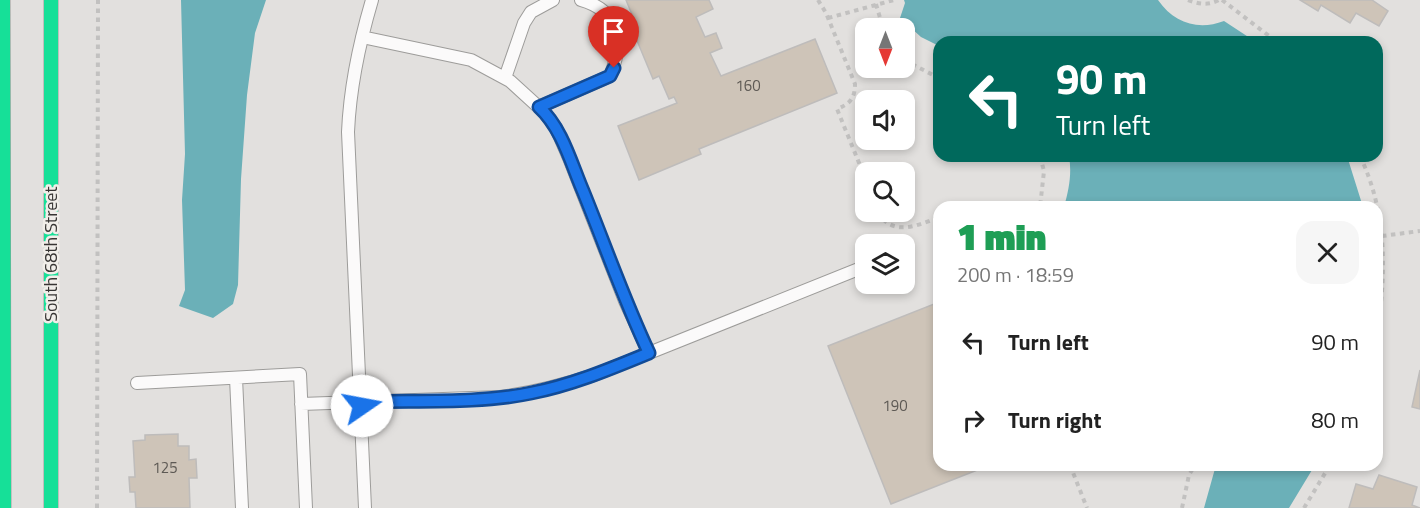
<!DOCTYPE html>
<meta charset="utf-8">
<style>
:root{--surface:#fff;--page:#f6f6f6;--text:#222;--muted:#767676}
body{margin:0;font-family:"Titillium Web",sans-serif;background:var(--page);color:var(--text);height:100vh;display:flex;flex-direction:column;font-size:22px;white-space:nowrap}
*{box-sizing:border-box;margin:0}
p{font-size:20px;color:var(--muted)}
.icon{flex:none;width:33px;height:33px;fill:none;stroke:currentColor;stroke-width:2;stroke-linecap:round;stroke-linejoin:round}
.map{position:relative;flex:1;overflow:hidden}
.side{position:absolute;left:933px;top:201px;width:450px;height:270px;display:flex;flex-direction:column;background:var(--surface);border-radius:18px;box-shadow:0 3px 9px #0003}
.side>*{flex:none}
.guide{position:absolute;left:933px;top:36px;width:450px;height:126px;border-radius:18px;box-shadow:0 3px 9px #0003;background:#00695c;color:#fff;overflow:hidden}
.needle{width:39px;rotate:180deg}
.controls{position:absolute;left:855px;top:18px;display:grid;gap:12px}
.controls a{display:grid;place-items:center;width:60px;height:60px;border-radius:12px;background:var(--surface);box-shadow:0 3px 9px #0003;font-size:30px}
.pin{position:absolute;display:grid;place-items:center;width:51px;height:51px;color:#fff;margin:-62px -26px;border-radius:50% 50% 50% 0;rotate:-45deg;box-shadow:0 0 6px #0007}
.pin .icon{rotate:45deg}
.me{position:absolute;width:66px;margin:-33px;rotate:78deg;stroke-linejoin:round;filter:drop-shadow(0 0 4px #0008)}
.turn{display:flex;align-items:center;gap:21px;height:126px;padding:0 24px;font-size:27px}
.turn .icon{width:78px;height:78px;stroke-width:2.5}
.turn b{display:block;font-size:42px;line-height:51px}
.round{display:grid;place-items:center;flex:none;width:63px;height:63px;border-radius:18px;background:var(--page)}
.headline{display:flex;align-items:center;justify-content:space-between;height:102px;padding:0 24px}
h1{font-size:36px;font-weight:800;line-height:45px;color:#1e9e55}
ul{padding:0;list-style:none}
li{display:flex;align-items:center;gap:18px;height:78px;padding:0 24px}
li div{flex:1}
li b{display:block;font-size:22px}
li em{font-style:normal}
.map>svg:first-child{display:block}
</style>
<div class="map">
<svg width="1420" height="508" viewBox="0 0 1420 508">
<rect width="100%" height="100%" fill="#e2e0de"/>
<path fill="#6bb0b8" d="M181,0H266L255,33L247,95L241,179L238,285L233,304L213,318L179,306L185,290L182,200L185,154Z
M904,0H1158C1174,23 1198,31 1224,21L1256,42H939V46L921,37L900,18L905,3Z
M1069,156H1347L1363,207H1064C1069,189 1072,174 1069,156Z
M1216,465H1315L1289,508H1204Z"/>
<path fill="#cec4b8" stroke="#bebcbb" stroke-width="1.5" d="M626,0H709L713,9L696,17L705,37L716,33L722,48L710,53L721,76L815,39L837,93L699,149L701,154L639,180L618,126L677,103L674,97L669,99L659,76L653,79L633,31L638,29Z
M1300,0H1372L1388,11L1379,26L1356,13L1350,23L1321,5L1318,11Z
M939,302V465H990L891,504L828,346Z
M1420,370V409L1412,407Z
M178,434V446H189V460L196,459L197,478H189L190,508H136L135,492H130L129,477H135L133,441L145,440V435Z
M1379,475L1417,487L1412,505L1420,508H1349L1356,484L1373,489Z"/>
<g fill="none" stroke-linecap="round" stroke-linejoin="round">
<g stroke="#9d9c9a" stroke-width="14">
<path id="lane" d="M362,37L471,60L510,81L544,112L556,128L569,158L625,301L649,353
M505,78L524,23L531,12L553,0
M539,107L610,76C624,43 620,11 581,0
M236,378L242,508
M137,383L300,374L306,508
M301,404L500,397C533,393 563,385 594,375L866,266
M365,508L348,132C350,86 359,44 372,0"/>
</g>
<g stroke="#9d9c9a" stroke-width="15">
<path id="fast" d="M3,0L4,508
M51,0V508"/>
</g>
<path stroke="#c2c1c0" stroke-width="4" stroke-dasharray="4.5 4.5" stroke-linecap="butt" d="M818,0L826,13L855,84C855,98 850,104 837,109L866,180
M1188,0C1199,4 1208,6 1219,0
M1222,0L1277,42
M876,4L883,28
M828,18L894,0
M904,60L939,78
M1040,156L1044,171L1040,207
M1360,156C1388,215 1386,274 1377,336
M878,212C892,237 917,226 939,217
M1382,236L1420,231
M1070,465L1087,508
M97,508L98,0
M1182,508L1189,475L1195,465
M1304,508L1330,465"/>
<use href="#lane" stroke="#fbfafa" stroke-width="12"/>
<use href="#fast" stroke="#16e098" stroke-width="14"/>
</g>
<g fill="none" stroke-linecap="round" stroke-linejoin="round">
<g stroke="#114b97" stroke-width="15">
<path id="route" d="M362,406L360,402C414,400 479,404 531,393C572,385 610,369 649,353C624,300 605,245 583,191C571,163 562,128 539,107L610,76L614,68"/>
</g>
<use href="#route" stroke="#1a73e8" stroke-width="10"/>
</g>
<g text-anchor="middle" stroke-width="5" stroke-linejoin="round" paint-order="stroke">
<g font-size="15" fill="#5d5954">
<text x="748" y="91">160</text>
<text x="895" y="411">190</text>
<text x="165" y="473">125</text>
</g>
<g font-size="18" fill="#373533" stroke="#f1eee9">
<text transform="translate(51 254) rotate(-90)" y="6">South 68th Street</text>
</g>
</g>
</svg>
<div class="controls">
<a><svg class="needle" viewBox="-14 -14 28 28"><path d="M0-13l5 13h-10z" fill="#e53935"/><path d="M0 13l5-13h-10z" fill="#767676"/></svg></a>
<a><svg class="icon" aria-label="sound" viewBox="0 0 24 24"><path d="M4 9h4l5-4v14l-5-4H4zM17 9q2 3 0 6"/></svg></a>
<a><svg class="icon" aria-label="search" viewBox="0 0 24 24"><circle cx="10" cy="10" r="6"/><path d="M15 15l6 6"/></svg></a>
<a><svg class="icon" aria-label="layers" viewBox="0 0 24 24"><path d="M12 4l9 5-9 5-9-5zM3 14l9 5 9-5"/></svg></a>
</div>
<div class="pin" style="left:614px;top:68px;background:#d93025"><svg class="icon" aria-label="arrive" viewBox="0 0 24 24"><path d="M6 21V4h12l-3 4 3 4H6"/></svg></div>
<svg class="me" style="left:362px;top:406px" viewBox="-20 -20 40 40"><circle r="19" fill="#fff"/><path d="M0-13L10 11 0 6-10 11z" fill="#1a73e8"/></svg>
<div class="guide">
<div class="turn"><svg class="icon" aria-label="left" viewBox="0 0 24 24"><path d="M17 20v-9H6M10 6l-5 5 5 5"/></svg><div><b>90 m</b>Turn left</div></div>
</div>
<section class="side">
<div class="headline"><div><h1>1 min</h1><p>200 m · 18:59</p></div><a class="round"><svg class="icon" aria-label="close" viewBox="0 0 24 24"><path d="M6 6l12 12M18 6L6 18"/></svg></a></div>
<ul>
<li><svg class="icon" aria-label="left" viewBox="0 0 24 24"><path d="M17 20v-9H6M10 6l-5 5 5 5"/></svg><div><b>Turn left</b></div><em>90 m</em></li>
<li><svg class="icon" aria-label="right" viewBox="0 0 24 24"><path d="M7 20v-9h11M14 6l5 5-5 5"/></svg><div><b>Turn right</b></div><em>80 m</em></li>
</ul>
</section>
</div>
